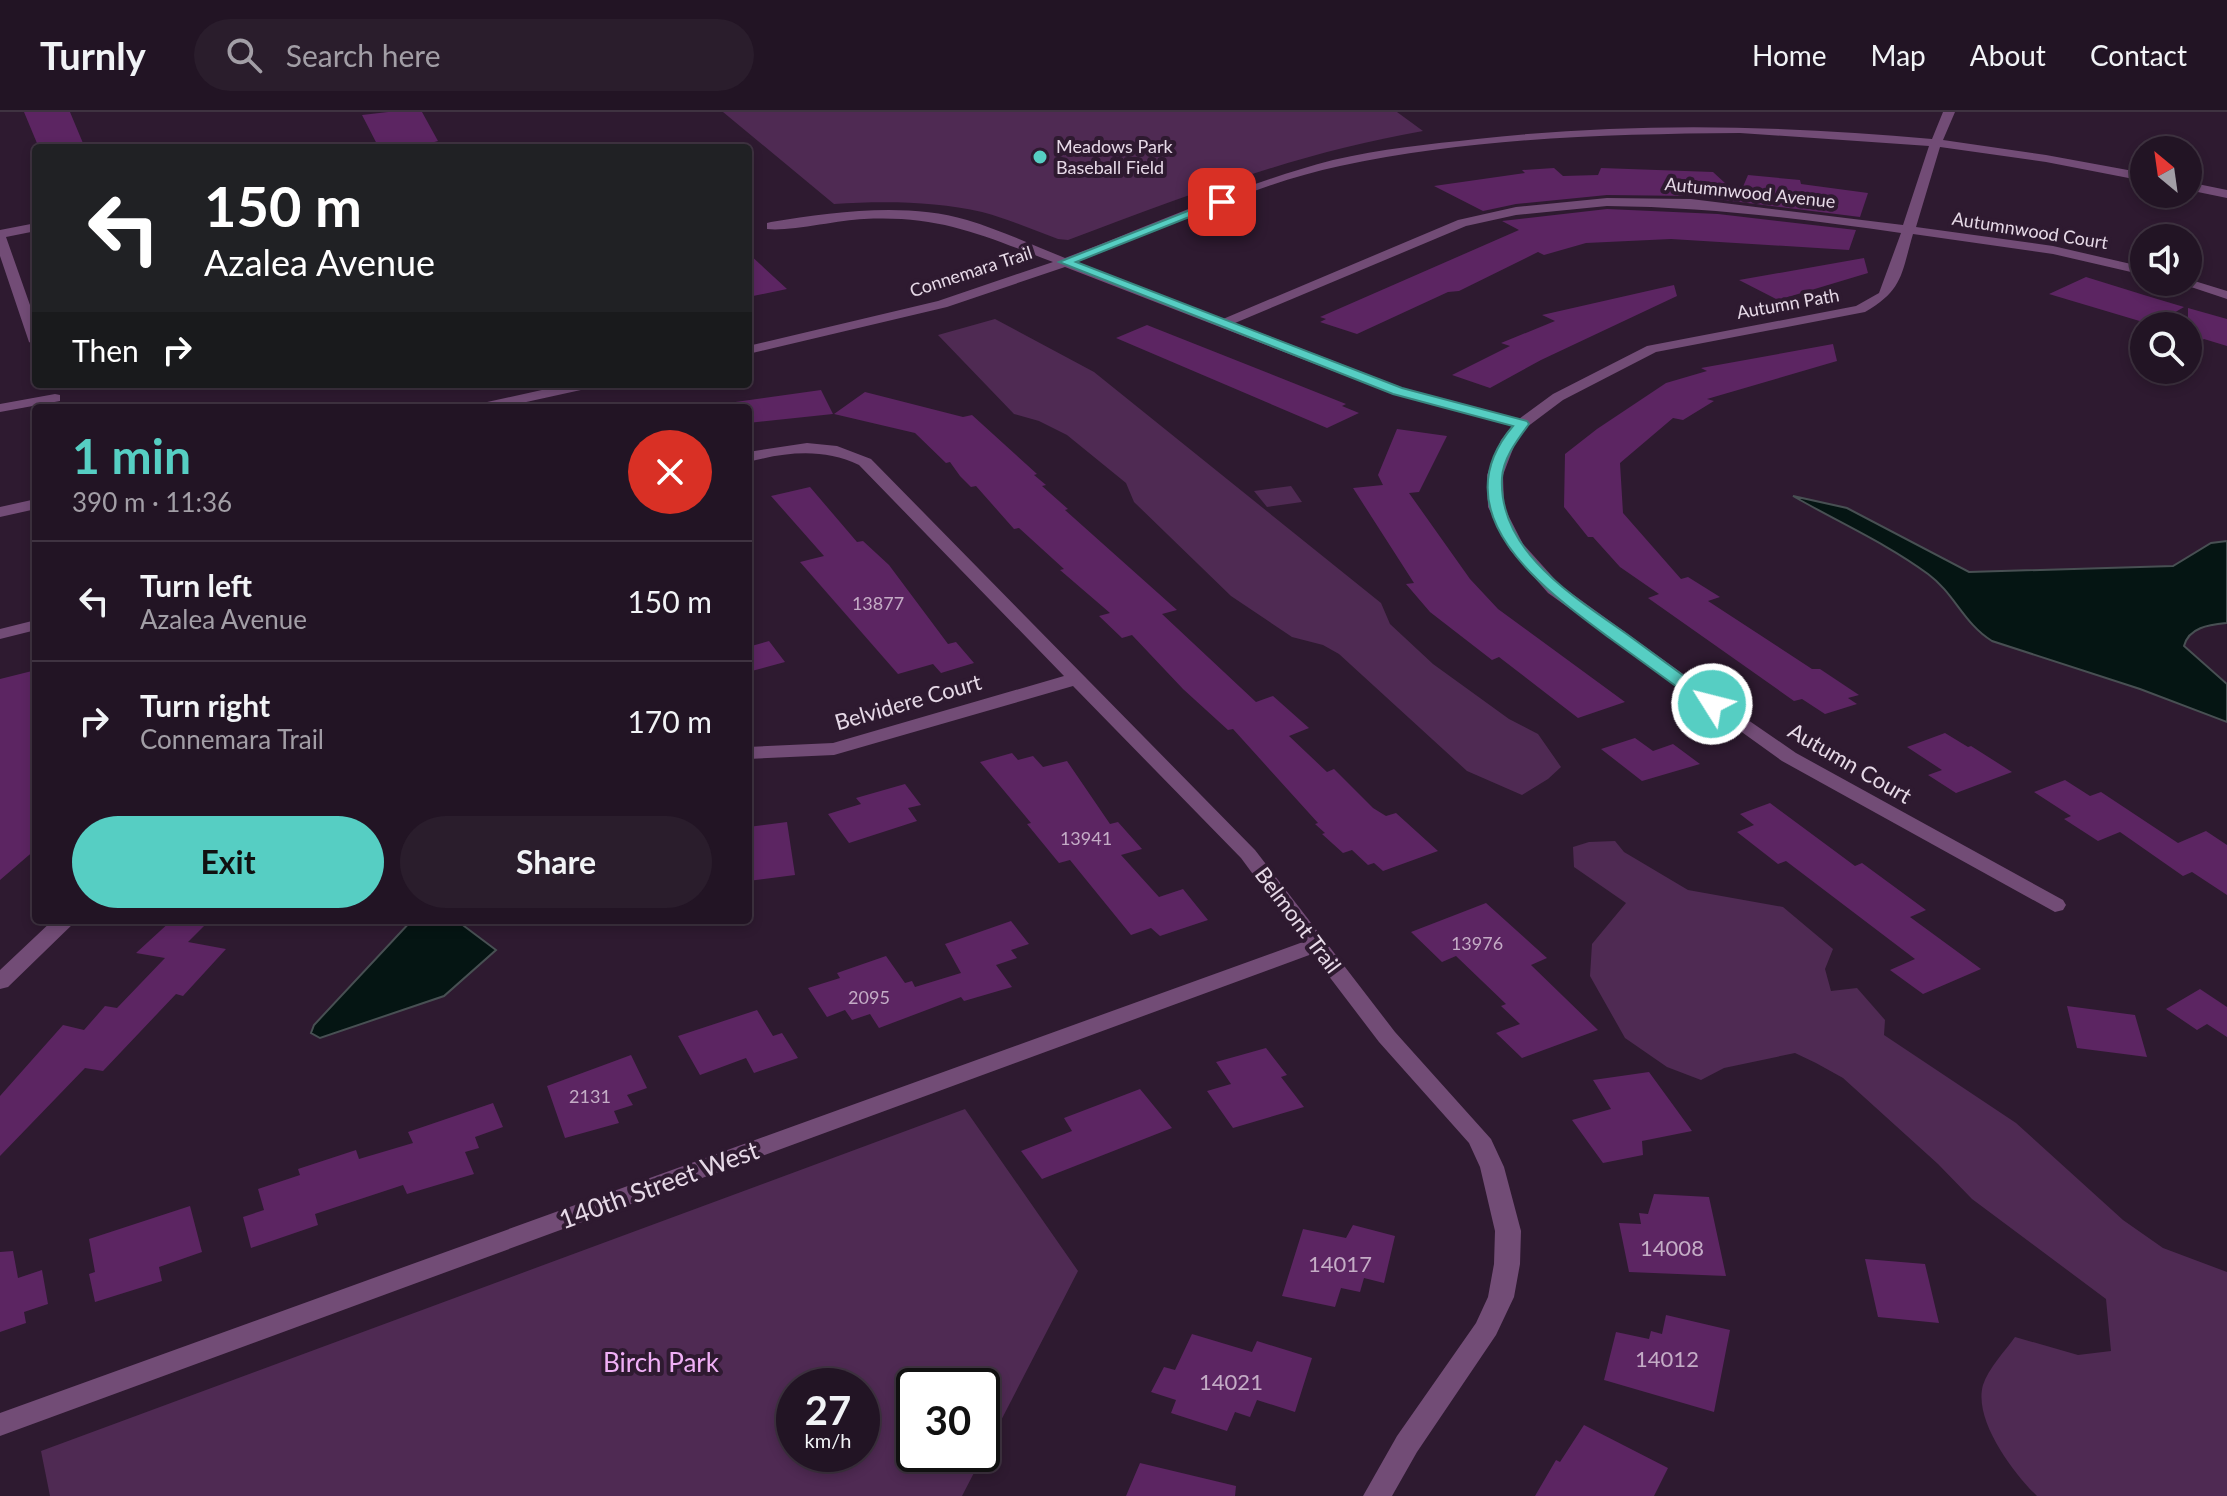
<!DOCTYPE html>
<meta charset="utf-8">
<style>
:root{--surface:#221424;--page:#2a1d2c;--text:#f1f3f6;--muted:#a29ea6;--line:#3f3341;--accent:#56cec3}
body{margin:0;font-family:Lato,sans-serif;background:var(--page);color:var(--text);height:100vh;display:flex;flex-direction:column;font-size:30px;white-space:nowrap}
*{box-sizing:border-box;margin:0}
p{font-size:26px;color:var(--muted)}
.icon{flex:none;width:44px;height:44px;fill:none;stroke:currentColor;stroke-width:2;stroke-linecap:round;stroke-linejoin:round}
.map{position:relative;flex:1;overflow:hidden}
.side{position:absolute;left:32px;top:292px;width:720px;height:520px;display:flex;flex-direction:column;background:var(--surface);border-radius:8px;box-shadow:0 4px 12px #0003,0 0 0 2px var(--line)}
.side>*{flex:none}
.guide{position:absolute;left:32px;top:32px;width:720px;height:244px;border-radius:8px;box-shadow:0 4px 12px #0003,0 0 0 2px var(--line);background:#202124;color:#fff;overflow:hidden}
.needle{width:52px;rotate:331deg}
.tools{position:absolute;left:2130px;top:24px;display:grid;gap:16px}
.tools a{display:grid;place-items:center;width:72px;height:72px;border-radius:50%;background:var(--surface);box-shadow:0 4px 12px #0003,0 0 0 2px var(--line);font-size:40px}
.speed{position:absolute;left:776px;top:1256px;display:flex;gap:16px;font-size:40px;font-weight:700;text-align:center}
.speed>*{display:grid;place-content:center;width:104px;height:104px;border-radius:50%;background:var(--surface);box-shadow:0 4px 12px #0003,0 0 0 2px var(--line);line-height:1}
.speed small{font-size:20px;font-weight:400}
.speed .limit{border:4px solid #111;border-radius:12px;background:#fff;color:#111}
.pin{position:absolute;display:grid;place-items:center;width:68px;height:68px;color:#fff;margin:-34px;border-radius:16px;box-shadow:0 4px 12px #0006}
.me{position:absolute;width:88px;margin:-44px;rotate:306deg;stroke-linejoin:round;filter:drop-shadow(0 0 6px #0008)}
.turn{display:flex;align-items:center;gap:28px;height:168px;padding:0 40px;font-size:36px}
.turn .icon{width:104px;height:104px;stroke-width:2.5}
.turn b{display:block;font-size:56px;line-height:68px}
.then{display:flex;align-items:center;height:76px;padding:0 40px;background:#0003;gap:16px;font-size:30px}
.round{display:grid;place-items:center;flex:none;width:84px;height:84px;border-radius:42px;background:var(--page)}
.overview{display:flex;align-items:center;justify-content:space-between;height:136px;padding:0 40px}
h1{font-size:48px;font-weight:700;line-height:60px;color:var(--accent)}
.button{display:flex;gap:16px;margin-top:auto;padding:16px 40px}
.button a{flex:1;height:92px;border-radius:48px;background:var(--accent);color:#111;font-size:32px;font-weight:700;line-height:92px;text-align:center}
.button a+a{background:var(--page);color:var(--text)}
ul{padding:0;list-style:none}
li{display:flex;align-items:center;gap:24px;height:120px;padding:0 40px;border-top:2px solid var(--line)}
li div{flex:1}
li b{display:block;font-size:30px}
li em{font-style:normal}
header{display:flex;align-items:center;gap:48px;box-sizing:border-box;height:112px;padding:0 40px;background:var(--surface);border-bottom:2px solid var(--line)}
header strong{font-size:38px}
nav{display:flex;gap:44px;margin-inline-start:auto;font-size:28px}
.search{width:560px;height:72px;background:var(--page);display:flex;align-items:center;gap:20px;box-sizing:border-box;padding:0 28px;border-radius:44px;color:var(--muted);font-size:30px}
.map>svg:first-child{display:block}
</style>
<header>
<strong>Turnly</strong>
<div class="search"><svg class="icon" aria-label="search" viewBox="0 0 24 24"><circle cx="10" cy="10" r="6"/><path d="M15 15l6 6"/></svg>Search here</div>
<nav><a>Home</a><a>Map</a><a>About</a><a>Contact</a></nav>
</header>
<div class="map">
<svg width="2227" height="1384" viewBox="0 0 2227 1384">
<rect width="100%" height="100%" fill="#2e1a30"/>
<path fill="#4f2a53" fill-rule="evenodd" d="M723,0H1397L1423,19C1297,41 1188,83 1068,128L1058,127C1033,118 1008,107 982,100C935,89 882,89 834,92Z
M995,207L1094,260L1381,491L1390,512L1433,552L1509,607L1538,622L1561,655L1548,667L1522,683L1467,659L1339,542L1323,533L1292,525L1231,484L1134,390L1126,371L1067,323L1039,309L1014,302L938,223Z
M1291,374L1302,390L1267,395L1254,379Z
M1615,729L1624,740L1688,778L1783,795L1833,837L1825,857L1831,879L1857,876L1885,908L1884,923L2016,1011L2123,1108L2163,1136L2227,1160V1384H2037C2014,1362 1973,1308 1983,1273C1988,1257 2005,1239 2015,1225L2078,1243L2111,1239L2106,1187L1972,1087L1938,1052L1843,966L1816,951L1795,941L1724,956L1701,968L1667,955L1625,926L1590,864L1592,832L1626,791L1574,755L1573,735L1589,730Z
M965,997L1078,1159L962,1384H50L41,1339ZM794,1274H862V1342H794ZM914,1274H982V1342H914Z"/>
<path fill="#051513" stroke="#485053" stroke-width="2" d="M1793,384L1847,396L1969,460L2173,454L2211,431L2227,429V511C2209,513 2189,515 2184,534L2227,572V610L2140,577L1992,529C1964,512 1954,481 1928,462C1886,431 1838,410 1793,384Z
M412,808H456L496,838L444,884L320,926L311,921L314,913Z"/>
<path fill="#5c2562" d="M24,0H70L85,36H39Z
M388,0H422L438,29L413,36H379L362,3Z
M1554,56L1563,64L1598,63L1601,56L1713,60L1739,84L1748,63L1800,68L1801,72L1868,81L1860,105L1691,84L1607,83L1516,92L1483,99L1434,74L1525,61L1522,58Z
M1607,97L1718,102L1856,118L1849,138L1671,127L1586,131L1544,143L1538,140L1459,179L1448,180L1357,222L1320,210L1326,207L1320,205L1519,118L1502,109Z
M748,141L787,177L748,185Z
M1864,146L1868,161L1778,188L1739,168Z
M2086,165L2144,183L2184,195L2153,213L2049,182Z
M1674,173L1677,184L1541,248L1490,276L1452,263L1510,234L1501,231L1555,209L1542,203Z
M2188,196L2227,207V234L2204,227L2188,238Z
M1147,213L1346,292L1342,294L1359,301L1327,316L1116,226Z
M1833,232L1837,249L1707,287L1714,289L1683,308L1673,306L1620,351L1623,401L1681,467L1688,465L1720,485L1708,489L1812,557H1820L1859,583L1848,586L1857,592L1825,602L1802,587L1794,589L1648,486L1659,482L1620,455L1593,425H1588L1564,395L1565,342L1597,317L1666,271L1707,259L1701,256Z
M821,278L833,302L748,311V296H721V292Z
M865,280L963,305L972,303L1037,362L1034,363L1046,373L1042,374L1068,397L1065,398L1177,498L1162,502L1256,590L1273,584L1309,616L1289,624L1327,660L1334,657L1373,696L1386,704L1396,701L1438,739L1383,759L1374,751L1368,753L1352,738L1343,741L1322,722L1325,721L1315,712L1318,711L1233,617L1228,618L1183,577L1132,523L1122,526L1099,504L1110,501L1060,458L1064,457L1019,416L1014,417L976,374L971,375L960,364L950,350L946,351L915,321L834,302Z
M1397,317L1447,324L1419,380L1409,381L1470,467L1498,497L1625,590L1578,606L1499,545L1492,548L1430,500L1406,472L1414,471L1353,376L1383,373L1378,363Z
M810,375L857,430L863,429L889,453L948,532L956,530L974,551L941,561L933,552L898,562L800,450L824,444L771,384Z
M769,529L785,550L748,560V535Z
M36,558V737L0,768V567Z
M1945,621L1968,635L1971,634L2012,660L1956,681L1928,663L1942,658L1907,635Z
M1635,626L1653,639L1673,632L1700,652L1642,669L1601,637Z
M1012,641L1018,648L1033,644L1043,655L1067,649L1110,712L1118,710L1142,737L1121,743L1159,785L1183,777L1208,808L1160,824L1151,816L1131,823L1070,748L1059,751L1027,712L1031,711L980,650Z
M2065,668L2090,684L2101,680L2178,731L2206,719L2227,733V783L2192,760L2183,764L2120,720L2098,729L2064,707L2071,704L2034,680Z
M905,672L921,693L908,696L917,709L849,731L828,702L861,692L856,686Z
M1770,691L1855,754L1862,751L1926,798L1910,805L1981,857L1923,882L1890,858L1915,847L1786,749L1778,752L1737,720L1754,713L1740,702Z
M787,710L795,763L748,769V715Z
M1486,791L1547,846L1531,853L1598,918L1522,946L1496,921L1520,912L1501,894L1506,892L1456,844L1442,850L1411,820Z
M172,808L205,813L188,830L226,837L183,884L176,882L103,959L85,956L0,1044V984L63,913L84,918L105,894L117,896L165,846L136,841Z
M1011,809L1029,832L1011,838L1017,846L996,853L1012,875L964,889L961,885L879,916L870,902L852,908L845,898L827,905L808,876L840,866L837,861L886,844L905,871L912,869L915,875L961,861L945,832Z
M2200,877L2227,895V925L2207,912L2197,918L2166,897Z
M2067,894L2135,903L2147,945L2077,936Z
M757,898L773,924L782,921L798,946L754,961L746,946L700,963L678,924Z
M1266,936L1287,963L1281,965L1304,995L1233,1016L1207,979L1231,972L1216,950Z
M631,943L647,976L627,983L633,993L614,999L619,1011L565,1026L547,974Z
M1649,960L1692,1019L1642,1029L1643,1043L1603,1051L1572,1008L1611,997L1593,968Z
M1140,977L1172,1016L1042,1067L1021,1039L1072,1019L1064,1006Z
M493,991L503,1015L475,1025L479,1036L465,1040L474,1062L407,1082L403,1073L315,1102L318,1113L251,1136L243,1105L264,1098L258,1077L300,1063L298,1057L356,1038L359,1047L413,1031L408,1020Z
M1654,1082L1709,1085L1726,1164L1629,1160L1619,1111L1641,1112L1639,1101L1648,1102Z
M190,1094L202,1140L159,1155L162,1169L95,1190L89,1162L95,1160L89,1127Z
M1353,1113L1395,1124L1384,1171L1364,1166L1360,1180L1341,1176L1335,1195L1282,1184L1303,1117L1346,1126Z
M13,1139L18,1166L42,1158L48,1192L24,1200L26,1211L0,1220V1140Z
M1865,1147L1925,1152L1939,1211L1878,1205Z
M1666,1203L1730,1218L1714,1300L1604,1268L1616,1220L1649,1227L1651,1219L1662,1222Z
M1192,1222L1252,1240L1257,1229L1312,1246L1295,1300L1257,1288L1250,1305L1235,1300L1227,1319L1171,1301L1176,1288L1151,1280L1164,1255L1175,1258Z
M1584,1313L1668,1356L1654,1384H1535L1556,1348L1560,1350Z
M1140,1351L1236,1374L1235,1384H1126Z"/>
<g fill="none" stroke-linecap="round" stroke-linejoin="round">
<path fill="#724c76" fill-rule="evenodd" d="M1943,0H1955L1943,28L2046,43L2144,61V69L2046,50L1940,35L1916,115L2053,134L2144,155V163L2053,142L1913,122C1901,163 1903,178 1865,200L1656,240L1563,288L1527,315L1516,329L1503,363L1504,395L1523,432L1560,473L1719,588L1796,641L2063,788L2066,793L2063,798L2055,800L1782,649L1548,481L1510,438L1488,395L1487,363L1501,328L1512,314L1393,282L1065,155L947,195L748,242V234L938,189L1053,150C984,124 941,103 864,107C838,108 788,120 767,117V111L771,110C834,100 905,90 967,108C1000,118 1033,133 1065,146C1154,112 1241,72 1333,48C1380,37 1430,32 1477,27C1629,10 1780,13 1932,27ZM1740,21L1929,34L1903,113L1691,87L1607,86L1516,95L1458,108L1223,207L1077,150C1163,117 1250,73 1340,54C1472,26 1607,22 1740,21ZM1607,94C1708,95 1802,107 1901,121L1879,181L1856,194L1647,234L1553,282L1519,307L1403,276L1235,211L1466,114L1516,103Z
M2188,70L2227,78V86L2188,78Z
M36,111V119L6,125L36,210V234L29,230L0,144V118Z
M2188,167L2227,179V187L2176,170H2188Z
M569,272H597L590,276L499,296H471L478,292Z
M55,282L60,283V289L0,300V292Z
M807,331L837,334L871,347L1255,738L1395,920L1491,1027L1504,1055L1521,1119L1520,1152L1514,1185L1496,1223L1417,1340L1392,1384H1363L1397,1324L1476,1211L1488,1185L1494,1152L1495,1119L1480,1055L1469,1031L1379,930L1312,842L0,1324V1301L1303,830L1241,746L1073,574L834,643L748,647V635L833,631L1064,564L859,353C823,336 787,340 748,350V340Z
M36,387V397L0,405V395Z
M36,508V518L0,527V517Z
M53,808H77L8,875L0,877V858Z"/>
</g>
<path fill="#56cec3" stroke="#38867f" stroke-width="2" d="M1218,87L1227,90L1076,150L1402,276L1527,309L1529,312C1518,327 1503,346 1502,366C1498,440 1576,486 1628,523C1658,545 1688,567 1718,589L1721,592L1718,596H1706C1674,573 1643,550 1611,527C1546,479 1438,402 1513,314L1393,282L1059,150Z"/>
<circle fill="#56cec3" stroke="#2e1a30" stroke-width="3" cx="1040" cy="45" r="8"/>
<g text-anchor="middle" stroke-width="8" stroke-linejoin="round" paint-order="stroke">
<g font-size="18" fill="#e6d9e7" stroke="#2e1a30" text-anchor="start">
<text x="1056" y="41">Meadows Park<tspan x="1056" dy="21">Baseball Field</tspan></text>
</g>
<g font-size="18" fill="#e6d9e7" stroke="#2e1a30">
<text transform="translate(1750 81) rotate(6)" y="6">Autumnwood Avenue</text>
<text transform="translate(2030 119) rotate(9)" y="6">Autumnwood Court</text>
<text transform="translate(971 160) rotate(-18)" y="6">Connemara Trail</text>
<text transform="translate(1788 192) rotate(-10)" y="6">Autumn Path</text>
</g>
<g font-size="18" fill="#c4acc6">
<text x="878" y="498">13877</text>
<text x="1086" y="733">13941</text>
<text x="1477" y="838">13976</text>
<text x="869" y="892">2095</text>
<text x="590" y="991">2131</text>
</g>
<g font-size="22" fill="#e6d9e7" stroke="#2e1a30">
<text transform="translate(908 590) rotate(-16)" y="8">Belvidere Court</text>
<text transform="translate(1850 651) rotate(30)" y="8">Autumn Court</text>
<text transform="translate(1298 808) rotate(53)" y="8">Belmont Trail</text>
</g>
<g font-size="22" fill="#c4acc6">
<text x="1672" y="1144">14008</text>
<text x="1340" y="1160">14017</text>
<text x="1667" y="1255">14012</text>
<text x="1231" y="1278">14021</text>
</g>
<g font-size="26" fill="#e6d9e7" stroke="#2e1a30">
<text transform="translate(659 1073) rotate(-20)" y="9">140th Street West</text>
</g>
<g font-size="26" fill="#f0b0f6" stroke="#2e1a30">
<text x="661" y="1260">Birch Park</text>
</g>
</g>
</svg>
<div class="tools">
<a><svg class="needle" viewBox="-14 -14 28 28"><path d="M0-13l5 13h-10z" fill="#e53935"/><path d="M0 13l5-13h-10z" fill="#a29ea6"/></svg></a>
<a><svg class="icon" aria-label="sound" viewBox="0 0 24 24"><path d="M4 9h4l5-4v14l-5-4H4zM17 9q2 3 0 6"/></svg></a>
<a><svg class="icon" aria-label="search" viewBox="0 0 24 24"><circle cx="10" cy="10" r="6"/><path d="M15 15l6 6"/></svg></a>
</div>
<div class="speed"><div>27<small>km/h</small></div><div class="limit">30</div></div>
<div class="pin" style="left:1222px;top:90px;background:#d93025"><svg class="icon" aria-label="arrive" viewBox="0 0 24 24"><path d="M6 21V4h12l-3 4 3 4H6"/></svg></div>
<svg class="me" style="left:1712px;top:592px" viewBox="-20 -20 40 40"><circle r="17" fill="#56cec3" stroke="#fff" stroke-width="3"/><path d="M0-11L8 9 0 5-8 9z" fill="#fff"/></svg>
<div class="guide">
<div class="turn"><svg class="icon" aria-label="left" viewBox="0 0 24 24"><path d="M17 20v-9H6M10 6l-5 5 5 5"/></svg><div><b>150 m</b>Azalea Avenue</div></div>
<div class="then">Then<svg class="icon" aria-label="right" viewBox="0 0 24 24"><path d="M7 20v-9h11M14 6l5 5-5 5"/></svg></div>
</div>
<section class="side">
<div class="overview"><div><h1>1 min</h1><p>390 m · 11:36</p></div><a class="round" style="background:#d93025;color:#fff"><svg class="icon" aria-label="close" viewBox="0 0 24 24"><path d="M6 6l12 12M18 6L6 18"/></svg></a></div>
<ul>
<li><svg class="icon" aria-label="left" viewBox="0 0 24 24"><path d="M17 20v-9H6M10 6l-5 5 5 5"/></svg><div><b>Turn left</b><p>Azalea Avenue</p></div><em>150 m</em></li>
<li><svg class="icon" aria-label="right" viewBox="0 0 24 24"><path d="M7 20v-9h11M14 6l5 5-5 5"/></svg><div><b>Turn right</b><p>Connemara Trail</p></div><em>170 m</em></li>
</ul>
<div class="button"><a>Exit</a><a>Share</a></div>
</section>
</div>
